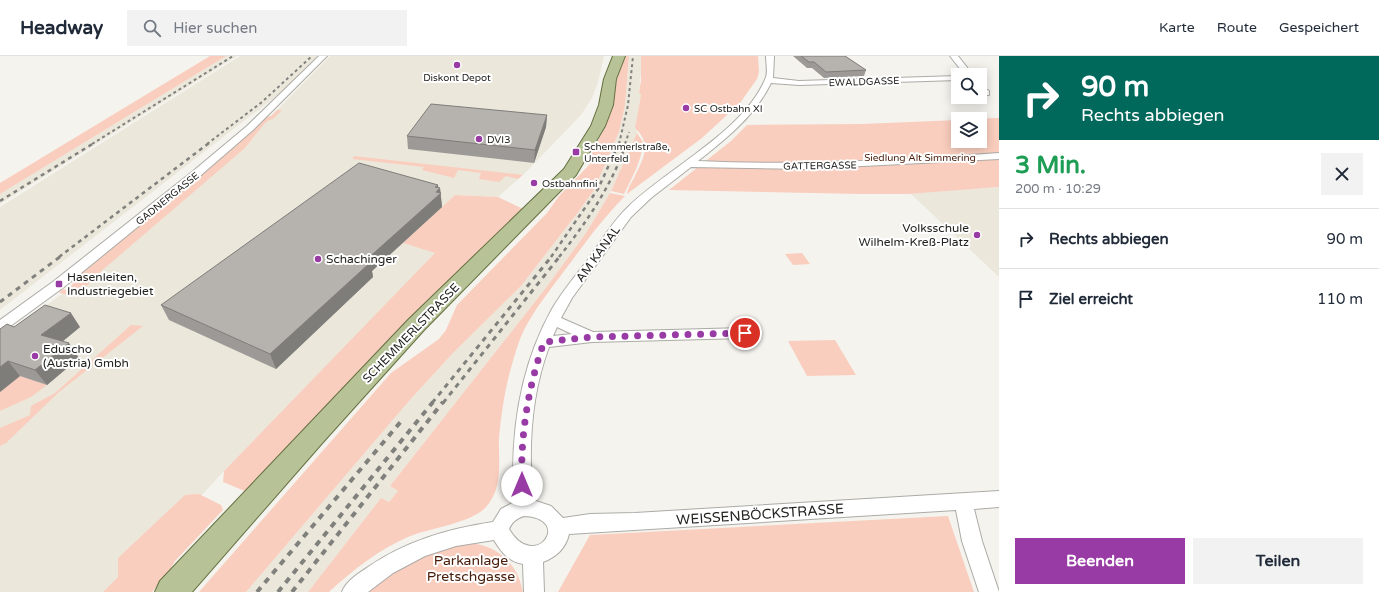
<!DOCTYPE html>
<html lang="de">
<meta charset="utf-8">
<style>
:root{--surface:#fff;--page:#f2f2f3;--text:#1f2937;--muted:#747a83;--line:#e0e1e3;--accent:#983ba4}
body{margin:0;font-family:"Varela Round",sans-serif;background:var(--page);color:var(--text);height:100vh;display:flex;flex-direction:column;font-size:15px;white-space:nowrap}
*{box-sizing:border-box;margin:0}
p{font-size:13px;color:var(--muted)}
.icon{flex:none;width:22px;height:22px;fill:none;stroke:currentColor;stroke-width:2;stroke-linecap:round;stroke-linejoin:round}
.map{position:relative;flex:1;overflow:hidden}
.side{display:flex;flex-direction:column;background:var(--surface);width:380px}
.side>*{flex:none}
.top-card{background:#00695c;color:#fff;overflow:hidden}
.buttons{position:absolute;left:951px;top:12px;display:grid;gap:8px}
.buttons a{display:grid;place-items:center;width:36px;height:36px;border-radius:0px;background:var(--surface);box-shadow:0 2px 10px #0003;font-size:20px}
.pin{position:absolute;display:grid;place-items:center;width:34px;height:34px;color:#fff;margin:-17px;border:2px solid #fff;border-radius:50%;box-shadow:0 1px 4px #0007}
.me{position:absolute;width:44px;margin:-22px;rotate:0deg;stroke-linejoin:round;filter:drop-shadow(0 0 3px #0008)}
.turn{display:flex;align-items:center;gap:14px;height:84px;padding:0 16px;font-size:18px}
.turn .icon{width:52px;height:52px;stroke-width:2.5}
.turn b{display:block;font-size:28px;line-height:34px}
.round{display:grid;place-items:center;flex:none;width:42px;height:42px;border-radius:0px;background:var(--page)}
.overview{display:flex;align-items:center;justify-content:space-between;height:68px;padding:0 16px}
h1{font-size:24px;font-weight:800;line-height:30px;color:#1e9e55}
.primary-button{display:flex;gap:8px;margin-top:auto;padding:8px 16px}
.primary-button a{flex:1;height:46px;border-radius:0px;background:var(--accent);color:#fff;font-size:16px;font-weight:800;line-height:46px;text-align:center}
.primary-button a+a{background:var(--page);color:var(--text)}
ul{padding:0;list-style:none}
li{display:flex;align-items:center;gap:12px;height:60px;padding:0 16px;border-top:1px solid var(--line)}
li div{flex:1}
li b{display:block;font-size:15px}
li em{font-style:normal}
header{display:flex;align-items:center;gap:24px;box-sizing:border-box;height:56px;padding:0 20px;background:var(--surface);border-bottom:1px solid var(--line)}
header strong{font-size:19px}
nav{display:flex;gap:22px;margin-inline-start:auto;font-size:14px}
.search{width:280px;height:36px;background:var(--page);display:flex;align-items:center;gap:10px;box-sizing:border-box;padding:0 14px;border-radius:0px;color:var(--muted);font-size:15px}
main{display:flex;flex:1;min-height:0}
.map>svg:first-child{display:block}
</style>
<header>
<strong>Headway</strong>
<div class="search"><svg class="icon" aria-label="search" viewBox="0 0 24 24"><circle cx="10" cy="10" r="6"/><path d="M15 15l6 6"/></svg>Hier suchen</div>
<nav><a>Karte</a><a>Route</a><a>Gespeichert</a></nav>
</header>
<main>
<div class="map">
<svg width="999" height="536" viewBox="0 0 999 536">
<rect width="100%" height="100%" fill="#f4f3ee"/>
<path fill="#ebe7db" d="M226,0H237L0,148V138Z
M240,0H318L280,37L0,254V151Z
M330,0H604L598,26L592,42L581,59L526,116L498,141L455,139L403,187L436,197L224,415L112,536H0V283L62,238L244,88Z
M629,0H641L642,6L639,36L641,39L635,72L637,74V77L611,135L586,177L545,233L390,430L398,435L389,446L381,442L308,536H246L409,345L453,297L521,230L579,155L594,134L619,76L625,49Z
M999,131V221L910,137Z"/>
<path fill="#facebe" d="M210,0H226L0,138V127Z
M625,0H629L625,49L619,76L594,134L579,155L521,230L453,297L409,345L246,536H199L391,317L439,283L446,274L457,249L547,157L559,140L590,108L588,106L609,62L619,13Z
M641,0H758L759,16L757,23L740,47L702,82L627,138C627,134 631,127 634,122C644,101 652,88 635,72L641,39L639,36L641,25Z
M277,54H282L273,63L269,64L264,68L245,92L99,217L105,218L98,224L94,223L75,240L59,237L63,233L66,234L74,227L68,225L191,126L267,61L271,60Z
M999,62V131L907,138H860L669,134L731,85L747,69L862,68L958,64V85H980V63H971Z
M637,77L643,86C642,105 632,121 624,138L611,135Z
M354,100L523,119L518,123L506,120L499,126L479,123L481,117L458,114L454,122L422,114L424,111L352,103Z
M610,137L625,140C605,160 588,183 571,206C556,226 539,247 526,270C518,285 514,302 509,319C504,339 501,360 499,381C498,405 504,431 486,451C472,467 429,472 408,481C378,494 353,514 329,536H308L381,442L389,446L398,435L390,430L545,233L586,177Z
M455,139L498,141L525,154L247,436L223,426L224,415L435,197L403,187Z
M802,197L810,208L793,209L785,198Z
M131,269L143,270L59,336L6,387L0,390V372L30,359L31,350L55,337Z
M835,284L856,319L807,320L788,285Z
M20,320L47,329L31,341L0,355V336Z
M199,438L221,449L223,454L175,505L166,520L152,536H103L118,521V502L185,439Z
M948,460L974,536H558L590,479Z
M468,487C498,489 517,507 523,536H364L381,522L431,496Z"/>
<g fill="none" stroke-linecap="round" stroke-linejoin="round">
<g stroke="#acaba6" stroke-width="2">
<path id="street" d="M319,0H327L253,74L200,120L64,231L5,274L0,276V264L54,225L192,116L247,70Z
M766,0H774L773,22L799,25L958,20V24L799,29L771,27C755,60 726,83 698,105C799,110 899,104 999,97V103L805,113L691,111L651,142L631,161L572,242L561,262L593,276L745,272L750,274L752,277L750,280L745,282L592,286L549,291C531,339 528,393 533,444L551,450L563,462L590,458L635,457L999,435V451L974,453L982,485L999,536H979L962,485L956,454L569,478C566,492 556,501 543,506L544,536H524L523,508C509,506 501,496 494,484L456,490L425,500L393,517L368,536H342C346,525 358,518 368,511C406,485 447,473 493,466L501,453L514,446C510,380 519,312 552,253C563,234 577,218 590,201C602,184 613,165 628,151C668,112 746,74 766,21C768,15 766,6 766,0ZM557,271L572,278L553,280ZM524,460C574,462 535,517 509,473C512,466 517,462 524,460Z
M950,0H958L973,19H965Z
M980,29L989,35V39H983L980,36Z"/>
</g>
<g stroke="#647040" stroke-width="2">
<path id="primary" d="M613,0H625L616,23L613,49L605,70L576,119L424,274L324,385L192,536H155L160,525L408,264L564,113L591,70L599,49L604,23Z"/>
</g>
<use href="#street" fill="#fff" fill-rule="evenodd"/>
<use href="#primary" fill="#b7c297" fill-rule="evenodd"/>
<path stroke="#80807d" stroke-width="2" stroke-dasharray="3 3" stroke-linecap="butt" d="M92,88L233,0
M207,88L262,46L312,0
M619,88L628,49L633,0
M625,88L629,76"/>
<path stroke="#80807d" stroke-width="2.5" stroke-dasharray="4 4" stroke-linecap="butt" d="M0,145L94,87
M59,201L209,87
M551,201L598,133L619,87
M559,201C586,167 613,128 626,87"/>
<path stroke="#80807d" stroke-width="3" stroke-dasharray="5 5" stroke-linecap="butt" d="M0,246L61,200
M432,347L552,200
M443,347L560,200"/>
<path stroke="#80807d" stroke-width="4" stroke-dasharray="6 6" stroke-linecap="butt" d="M257,536L403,363
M278,536L433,346
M292,536L443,346"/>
</g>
<path fill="#9d9996" d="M793,0H845L866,14L864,20L824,22L812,12H807Z
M547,59L546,71L534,107L408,93L407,80Z
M440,132L442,151L372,215L373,221L276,313L169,264L161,249Z
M14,271H80L62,286L79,302L47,329L20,320L0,336Z"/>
<path fill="#7f7d7a" d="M547,59L546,71L534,107L535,94Z
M438,129L439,134L440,132L442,151L372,215L373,221L276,313L270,298Z
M71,257L80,271L52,294L41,279Z
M69,287L79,302L47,329L35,314Z
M8,305L20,320L0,336V311Z"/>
<path fill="#b6b2ae" stroke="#7f7d7a" d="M801,0H845L866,14L826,16L814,6H809Z
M431,48L547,59L535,94L407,80Z
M359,107L438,129L435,131L440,132L436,136L441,137L365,205L371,206L270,298L161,249Z
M45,249L71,257L41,279L69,287L35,314L8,305L0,311V273L7,268L14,271Z"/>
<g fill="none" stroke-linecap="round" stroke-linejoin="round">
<path stroke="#983ba4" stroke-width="7" stroke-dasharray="0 12.6" d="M522,429C520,381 528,331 544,286L592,281L745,277"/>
</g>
<g fill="#983ba4" stroke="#fff" stroke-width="1.5">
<circle cx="457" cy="9" r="4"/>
<circle cx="686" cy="52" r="4"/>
<circle cx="479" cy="83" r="4"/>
<rect x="572" y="92" width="8" height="8" rx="2"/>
<circle cx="534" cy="127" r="4"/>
<circle cx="977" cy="179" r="4"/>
<circle cx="318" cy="203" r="4"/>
<rect x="55" y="224" width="8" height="8" rx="2"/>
<circle cx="35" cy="300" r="4"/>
</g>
<g text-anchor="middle" stroke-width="4" stroke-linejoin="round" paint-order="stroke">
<g font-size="10" fill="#222220" stroke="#fff" text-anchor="start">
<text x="457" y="25" text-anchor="middle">Diskont Depot</text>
<text x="694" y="56">SC Ostbahn XI</text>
<text x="487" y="87">DVI3</text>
<text x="584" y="94">Schemmerlstraße,<tspan x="584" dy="12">Unterfeld</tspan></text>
<text x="542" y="131">Ostbahnfini</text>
</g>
<g font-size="10" fill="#222220" stroke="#fff">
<text transform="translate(864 25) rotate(-2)" y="4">EWALDGASSE</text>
<text transform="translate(820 109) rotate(-1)" y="4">GATTERGASSE</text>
<text transform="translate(167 142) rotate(-39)" y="4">GADNERGASSE</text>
</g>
<g font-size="10" fill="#481d0a" stroke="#fff">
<text x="920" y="105">Siedlung Alt Simmering</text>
</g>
<g font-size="12" fill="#222220" stroke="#fff" text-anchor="start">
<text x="969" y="176" text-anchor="end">Volksschule<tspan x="969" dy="14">Wilhelm-Kreß-Platz</tspan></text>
<text x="326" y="207">Schachinger</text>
<text x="67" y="225">Hasenleiten,<tspan x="67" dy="14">Industriegebiet</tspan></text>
<text x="43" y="297">Eduscho<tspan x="43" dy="14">(Austria) Gmbh</tspan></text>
</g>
<g font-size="12" fill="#222220" stroke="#fff">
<text transform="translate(598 198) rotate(-54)" y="4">AM KANAL</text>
<text transform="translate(411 277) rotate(-46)" y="4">SCHEMMERLSTRASSE</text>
</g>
<g font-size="14" fill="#222220" stroke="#fff">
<text transform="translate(760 458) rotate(-4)" y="5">WEISSENBÖCKSTRASSE</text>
</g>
<g font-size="14" fill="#481d0a" stroke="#fff">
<text x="471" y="509">Parkanlage<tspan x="471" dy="16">Pretschgasse</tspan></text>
</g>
</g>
</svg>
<div class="buttons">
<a><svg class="icon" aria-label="search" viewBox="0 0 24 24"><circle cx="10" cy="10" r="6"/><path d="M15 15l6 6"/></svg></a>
<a><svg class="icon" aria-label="layers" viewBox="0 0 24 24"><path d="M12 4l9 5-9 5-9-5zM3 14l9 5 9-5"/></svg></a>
</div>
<div class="pin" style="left:745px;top:277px;background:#d93025"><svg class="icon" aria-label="arrive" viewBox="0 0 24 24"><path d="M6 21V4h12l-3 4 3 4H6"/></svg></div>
<svg class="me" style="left:522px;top:429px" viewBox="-20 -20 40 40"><circle r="19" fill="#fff"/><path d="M0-13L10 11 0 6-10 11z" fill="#983ba4"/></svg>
</div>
<section class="side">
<div class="top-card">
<div class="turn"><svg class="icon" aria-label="right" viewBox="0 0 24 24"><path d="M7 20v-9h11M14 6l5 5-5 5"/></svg><div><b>90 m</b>Rechts abbiegen</div></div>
</div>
<div class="overview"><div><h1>3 Min.</h1><p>200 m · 10:29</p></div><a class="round"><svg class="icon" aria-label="close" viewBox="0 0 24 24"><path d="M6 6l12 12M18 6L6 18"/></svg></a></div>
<ul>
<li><svg class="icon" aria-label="right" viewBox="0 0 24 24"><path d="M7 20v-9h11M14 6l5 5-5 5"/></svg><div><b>Rechts abbiegen</b></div><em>90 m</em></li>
<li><svg class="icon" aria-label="arrive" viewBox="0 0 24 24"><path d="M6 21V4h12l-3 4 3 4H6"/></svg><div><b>Ziel erreicht</b></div><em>110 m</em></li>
</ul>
<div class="primary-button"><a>Beenden</a><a>Teilen</a></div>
</section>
</main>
